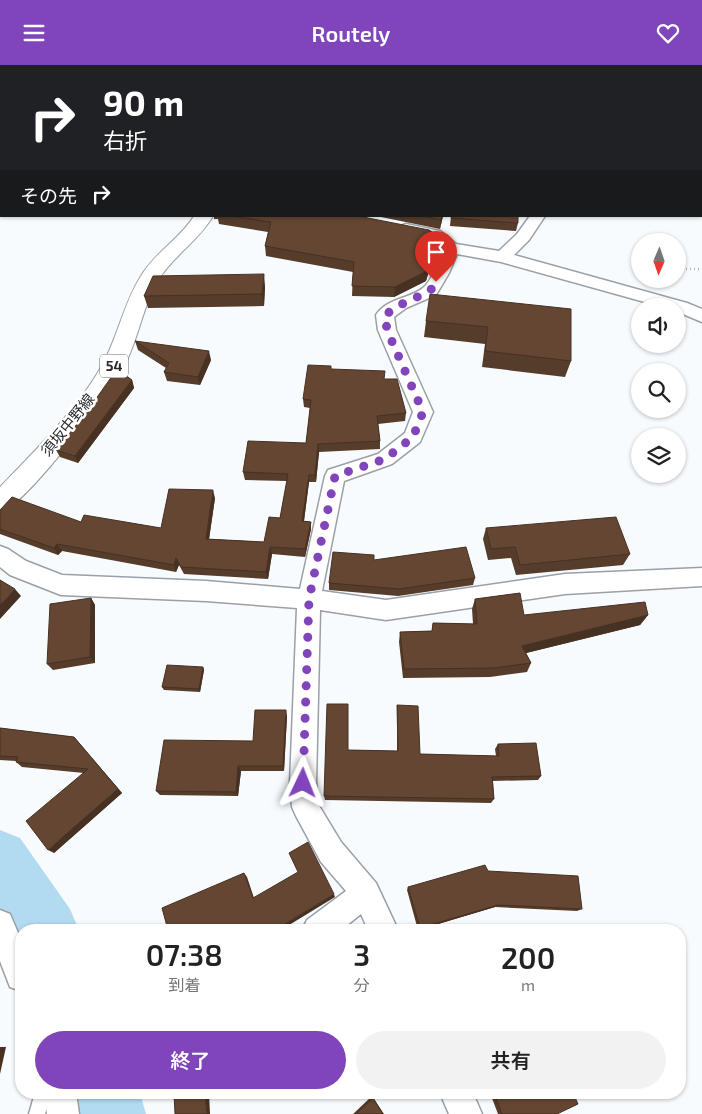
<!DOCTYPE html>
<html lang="ja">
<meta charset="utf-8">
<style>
:root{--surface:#fff;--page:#f2f2f2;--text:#222;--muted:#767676;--accent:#8145bb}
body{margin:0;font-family:"Exo 2","Noto Sans JP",sans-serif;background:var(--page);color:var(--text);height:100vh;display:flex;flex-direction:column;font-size:19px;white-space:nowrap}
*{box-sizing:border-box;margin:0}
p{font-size:16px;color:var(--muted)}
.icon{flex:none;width:28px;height:28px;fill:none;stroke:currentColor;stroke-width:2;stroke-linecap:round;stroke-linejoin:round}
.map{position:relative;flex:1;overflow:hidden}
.sheet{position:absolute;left:15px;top:859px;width:671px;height:175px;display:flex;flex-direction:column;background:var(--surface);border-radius:20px;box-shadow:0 1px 4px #0004}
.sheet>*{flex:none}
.banner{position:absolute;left:0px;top:0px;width:702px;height:152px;box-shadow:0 1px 4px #0004;background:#202124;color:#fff;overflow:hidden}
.needle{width:32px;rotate:182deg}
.controls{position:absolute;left:631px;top:168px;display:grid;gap:10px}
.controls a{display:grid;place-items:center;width:55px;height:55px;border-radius:50%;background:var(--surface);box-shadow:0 1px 4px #0004;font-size:25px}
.pin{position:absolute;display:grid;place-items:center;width:42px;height:42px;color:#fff;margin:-51px -21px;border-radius:50% 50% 50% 0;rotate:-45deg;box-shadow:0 0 5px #0007}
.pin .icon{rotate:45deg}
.me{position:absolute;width:55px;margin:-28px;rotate:2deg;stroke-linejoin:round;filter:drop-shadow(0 0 4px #0008)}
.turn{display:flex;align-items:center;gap:18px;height:105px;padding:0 20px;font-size:22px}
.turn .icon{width:65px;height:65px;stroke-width:2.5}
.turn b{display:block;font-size:35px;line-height:42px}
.then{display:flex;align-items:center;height:48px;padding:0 20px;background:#0003;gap:10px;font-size:19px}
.eta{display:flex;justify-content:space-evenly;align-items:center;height:85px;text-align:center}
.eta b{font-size:30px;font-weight:600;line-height:35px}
.button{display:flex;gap:10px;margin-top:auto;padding:10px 20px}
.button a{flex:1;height:58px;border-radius:30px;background:var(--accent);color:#fff;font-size:20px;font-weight:600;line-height:58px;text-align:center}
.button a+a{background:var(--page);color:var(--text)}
header{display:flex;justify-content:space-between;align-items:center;height:65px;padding:0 20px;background:var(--accent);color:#fff;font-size:22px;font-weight:600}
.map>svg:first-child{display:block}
</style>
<header><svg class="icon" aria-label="menu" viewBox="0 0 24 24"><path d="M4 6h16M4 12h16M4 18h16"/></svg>Routely<svg class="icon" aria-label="heart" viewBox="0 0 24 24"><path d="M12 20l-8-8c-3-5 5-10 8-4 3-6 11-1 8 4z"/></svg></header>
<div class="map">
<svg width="702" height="1049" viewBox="0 0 702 1049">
<rect width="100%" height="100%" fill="#f8fbfe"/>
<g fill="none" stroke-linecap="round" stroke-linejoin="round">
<path fill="#b2dbf1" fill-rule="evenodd" d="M0,765L20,773L70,844L79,865H21V876L0,844Z
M74,1028H140L146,1049H78Z"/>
<g stroke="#9aa0a6" stroke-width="3">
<path id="service" d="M35,1028H51L45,1049H29Z"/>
</g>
<g stroke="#9aa0a6" stroke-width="3">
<path id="minor" d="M345,0H357V1H345Z
M491,0H510V1H492Z
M530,151H545L529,175L514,190L687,238L702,244V257L678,247V241H659L501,197L457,189L449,208L436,230L406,243L394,252L396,265L433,347L420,377L392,399L344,416L322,526L386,535L565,509L702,503V521L565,529L386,555L320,545L316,718L318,739L341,777L376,818L398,865H368L361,849L341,865H302L307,855L346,826L321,797L296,751L292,742L290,718L297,543L206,536L61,530L10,510L0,502V481L8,484L26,496L62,510L206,516L300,524L325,411L328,405L378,389L405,368L413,347L378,265L376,250C387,233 409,234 423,223C433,215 438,195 443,184L429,173L401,167L398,164L401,161L406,159L440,166L456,179L499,186L517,169Z
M0,845L10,849L21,875V926L10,922L0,896Z
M44,1028H76L79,1049H47Z
M440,1028H473L482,1049H449Z"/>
</g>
<g stroke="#9aa0a6" stroke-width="2">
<path id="primary" d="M194,151H213C199,175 176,189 161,211C144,236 140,268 127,295C113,325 27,439 0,448V422C33,388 79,342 101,302C118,273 123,239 141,211C155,187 180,174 194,151Z"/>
</g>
<path stroke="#b2b5b8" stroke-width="2.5" stroke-dasharray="1 3" stroke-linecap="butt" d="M678,204H702"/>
<use href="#service" fill="#fff" fill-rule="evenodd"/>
<use href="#minor" fill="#fff" fill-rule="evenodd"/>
<use href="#primary" fill="#fff" fill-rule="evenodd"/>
</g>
<path fill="#563c2b" d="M214,151H358L436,181L426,216L394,232L352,231L353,207L266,191L265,181L268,167L219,159L218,154H214Z
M376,151H443L440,164Z
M451,151L518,158L516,166L450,161Z
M265,221L264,241L148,243L144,231Z
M571,244V296L565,312L482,302L485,279L424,272L426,256Z
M135,276L211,295L200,320L167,316L164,307L166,303L138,285Z
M331,301V304L384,314L406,348L405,356L378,359L380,376V384L319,387L316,417H309L304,456L311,457V464L305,492L272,489L268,514L184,509L179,500L176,507L62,486L58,490L0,469V445L81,457L161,463L215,433L209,474L264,477L280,453L287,416L245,415L243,407L306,378L310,343L304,342L303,334Z
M132,315L134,323L78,398L60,392L56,385Z
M486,463L630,489L623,500L516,510L511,493L488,495L483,474Z
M374,495L475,513L473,520L398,531L329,525V518Z
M91,533L95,540V598L53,605L47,599Z
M475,534L524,550H648L640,560L526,588L531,598L527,607L490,612L403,613L399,577L400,567L432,566L433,558L473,559L472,544Z
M203,602L204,605L200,627L164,625L162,622Z
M397,640L420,689L496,691L495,684L498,679L541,711L538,715L493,716L494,734L491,738L325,735L324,731L348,685L397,686Z
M287,651L284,706H241L238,731L160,730L156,726L253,676Z
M0,663L74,672L122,728L54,788L84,708L22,702L16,697V696L0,695Z
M488,806L582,844L577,846L495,842L418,865L407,825L408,822Z
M490,1028H573L557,1049H498Z
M372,1031L384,1049H353Z"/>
<path fill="#463123" d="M442,151H443L440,164L441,155Z
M437,170L436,181L426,216L394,232L395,222Z
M264,209L265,221L264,241L262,229Z
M209,286L211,295L200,320L198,312Z
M132,315L134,323L78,398L75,391Z
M318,379L319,387L316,417L315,410Z
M309,410V417L303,463L302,456Z
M213,425L215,433L208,481L206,474Z
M311,457V464L305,492V484Z
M57,479L62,486L58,490L54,483Z
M270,482L272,489L268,514L266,507Z
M176,493L179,500L176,507L174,500Z
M15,524L21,531L0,554V540Z
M91,533L95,540V598L90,592Z
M648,550L640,560L518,590L522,581Z
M203,602L204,605L200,627L199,624Z
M286,645L287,651L284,706L283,701Z
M74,672L122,728L54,788L48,785L118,724Z
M238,701L241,706L238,731L236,727Z
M244,808L247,812L255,836L253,833Z
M334,829L335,832L281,865H275Z
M498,840L495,842L418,865L420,863Z
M0,982H6L0,1009Z
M205,1028H209L210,1049H207Z"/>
<path fill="#644632" stroke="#463123" d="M232,151H358L429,165L437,170L427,206L395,222L352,221L354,197L265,181L271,157Z
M423,151H442L441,155Z
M452,151H518V158L451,153Z
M264,209L262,229L144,231L153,211Z
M430,229L571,244V296L485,286L488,262L426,256Z
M135,276L209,286L198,312L164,307L169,298Z
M308,300L331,301V304L385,306L384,314H397L406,348L377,351L380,376L318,379L315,410H309L302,456L311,457L305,484L270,482L266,507L181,502L176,493L174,500L57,479L54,483L0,464V445L12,432L81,457L84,450L161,463L169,424L213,425L206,474L264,477L269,452L280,453L288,409L243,407L248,376L306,378L311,335L303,334Z
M117,304L132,315L75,391L56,385L86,348Z
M616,452L630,489L520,500L515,482L491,484L486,463Z
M466,482L475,513L399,524L329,518L333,487L374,490V495Z
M0,515L15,524L0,540Z
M520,528L524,550L645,537L648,550L522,581L531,598L494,603L404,604L400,567L432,566L433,558L477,559L475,534Z
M91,533L90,592L47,599L50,539Z
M167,600L203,602L199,624L162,622Z
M327,639H348V685L398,686L397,640L418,641L420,689L499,691L498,679L536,678L541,711L492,712L494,734L324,731Z
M255,645H286L283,701H238L236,727L156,726L164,675L253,676Z
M0,663L74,672L118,724L48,785L26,756L88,704L16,697L18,692L0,691Z
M308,777L334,829L275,865H168L162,843L244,808L253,833L298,807L289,788Z
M485,800L488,806L578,811L582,844L498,840L420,863L408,822Z
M174,1028H205L207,1049H175Z
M494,1028H573L578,1039L557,1049H502Z
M373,1033L383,1049H356Z"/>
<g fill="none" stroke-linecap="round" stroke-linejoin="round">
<path stroke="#8145bb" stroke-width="9" stroke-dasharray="0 16.2" d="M303,718L309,534L335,411L385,394L413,372L423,347L387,265L385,250L400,240L430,226L436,217"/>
</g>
<g text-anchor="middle" stroke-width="5" stroke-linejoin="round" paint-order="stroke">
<rect fill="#fff" stroke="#686a6c" stroke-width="1" x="100" y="289.5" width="28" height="23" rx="4"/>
<g font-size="14" font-weight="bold" fill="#282a2d">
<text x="114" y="306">54</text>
</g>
<g font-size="15" fill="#282a2d" stroke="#fff">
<text transform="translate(68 360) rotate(-51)" y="5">須坂中野線</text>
</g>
</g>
</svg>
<div class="controls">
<a><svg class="needle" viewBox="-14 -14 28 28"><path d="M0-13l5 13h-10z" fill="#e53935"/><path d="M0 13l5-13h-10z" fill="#767676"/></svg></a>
<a><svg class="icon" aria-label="sound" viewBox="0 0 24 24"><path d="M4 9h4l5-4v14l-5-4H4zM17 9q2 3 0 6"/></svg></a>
<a><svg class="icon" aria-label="search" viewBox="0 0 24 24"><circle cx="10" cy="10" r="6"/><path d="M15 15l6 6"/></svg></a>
<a><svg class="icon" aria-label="layers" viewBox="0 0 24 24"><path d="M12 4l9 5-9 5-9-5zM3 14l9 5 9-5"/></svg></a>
</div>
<div class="pin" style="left:436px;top:217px;background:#d93025"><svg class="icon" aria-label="arrive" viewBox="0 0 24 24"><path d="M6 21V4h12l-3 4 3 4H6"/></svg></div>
<svg class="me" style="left:303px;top:718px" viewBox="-20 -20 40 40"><path d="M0-17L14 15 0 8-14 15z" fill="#8145bb" stroke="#fff" stroke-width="4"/></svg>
<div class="banner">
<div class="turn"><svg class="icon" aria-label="right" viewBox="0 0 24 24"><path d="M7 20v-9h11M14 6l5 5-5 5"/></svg><div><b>90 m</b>右折</div></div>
<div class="then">その先<svg class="icon" aria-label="right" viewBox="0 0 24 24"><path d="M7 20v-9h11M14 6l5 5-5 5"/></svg></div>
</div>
<section class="sheet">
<div class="eta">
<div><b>07:38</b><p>到着</p></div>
<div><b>3</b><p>分</p></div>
<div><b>200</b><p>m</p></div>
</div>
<div class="button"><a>終了</a><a>共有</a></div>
</section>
</div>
